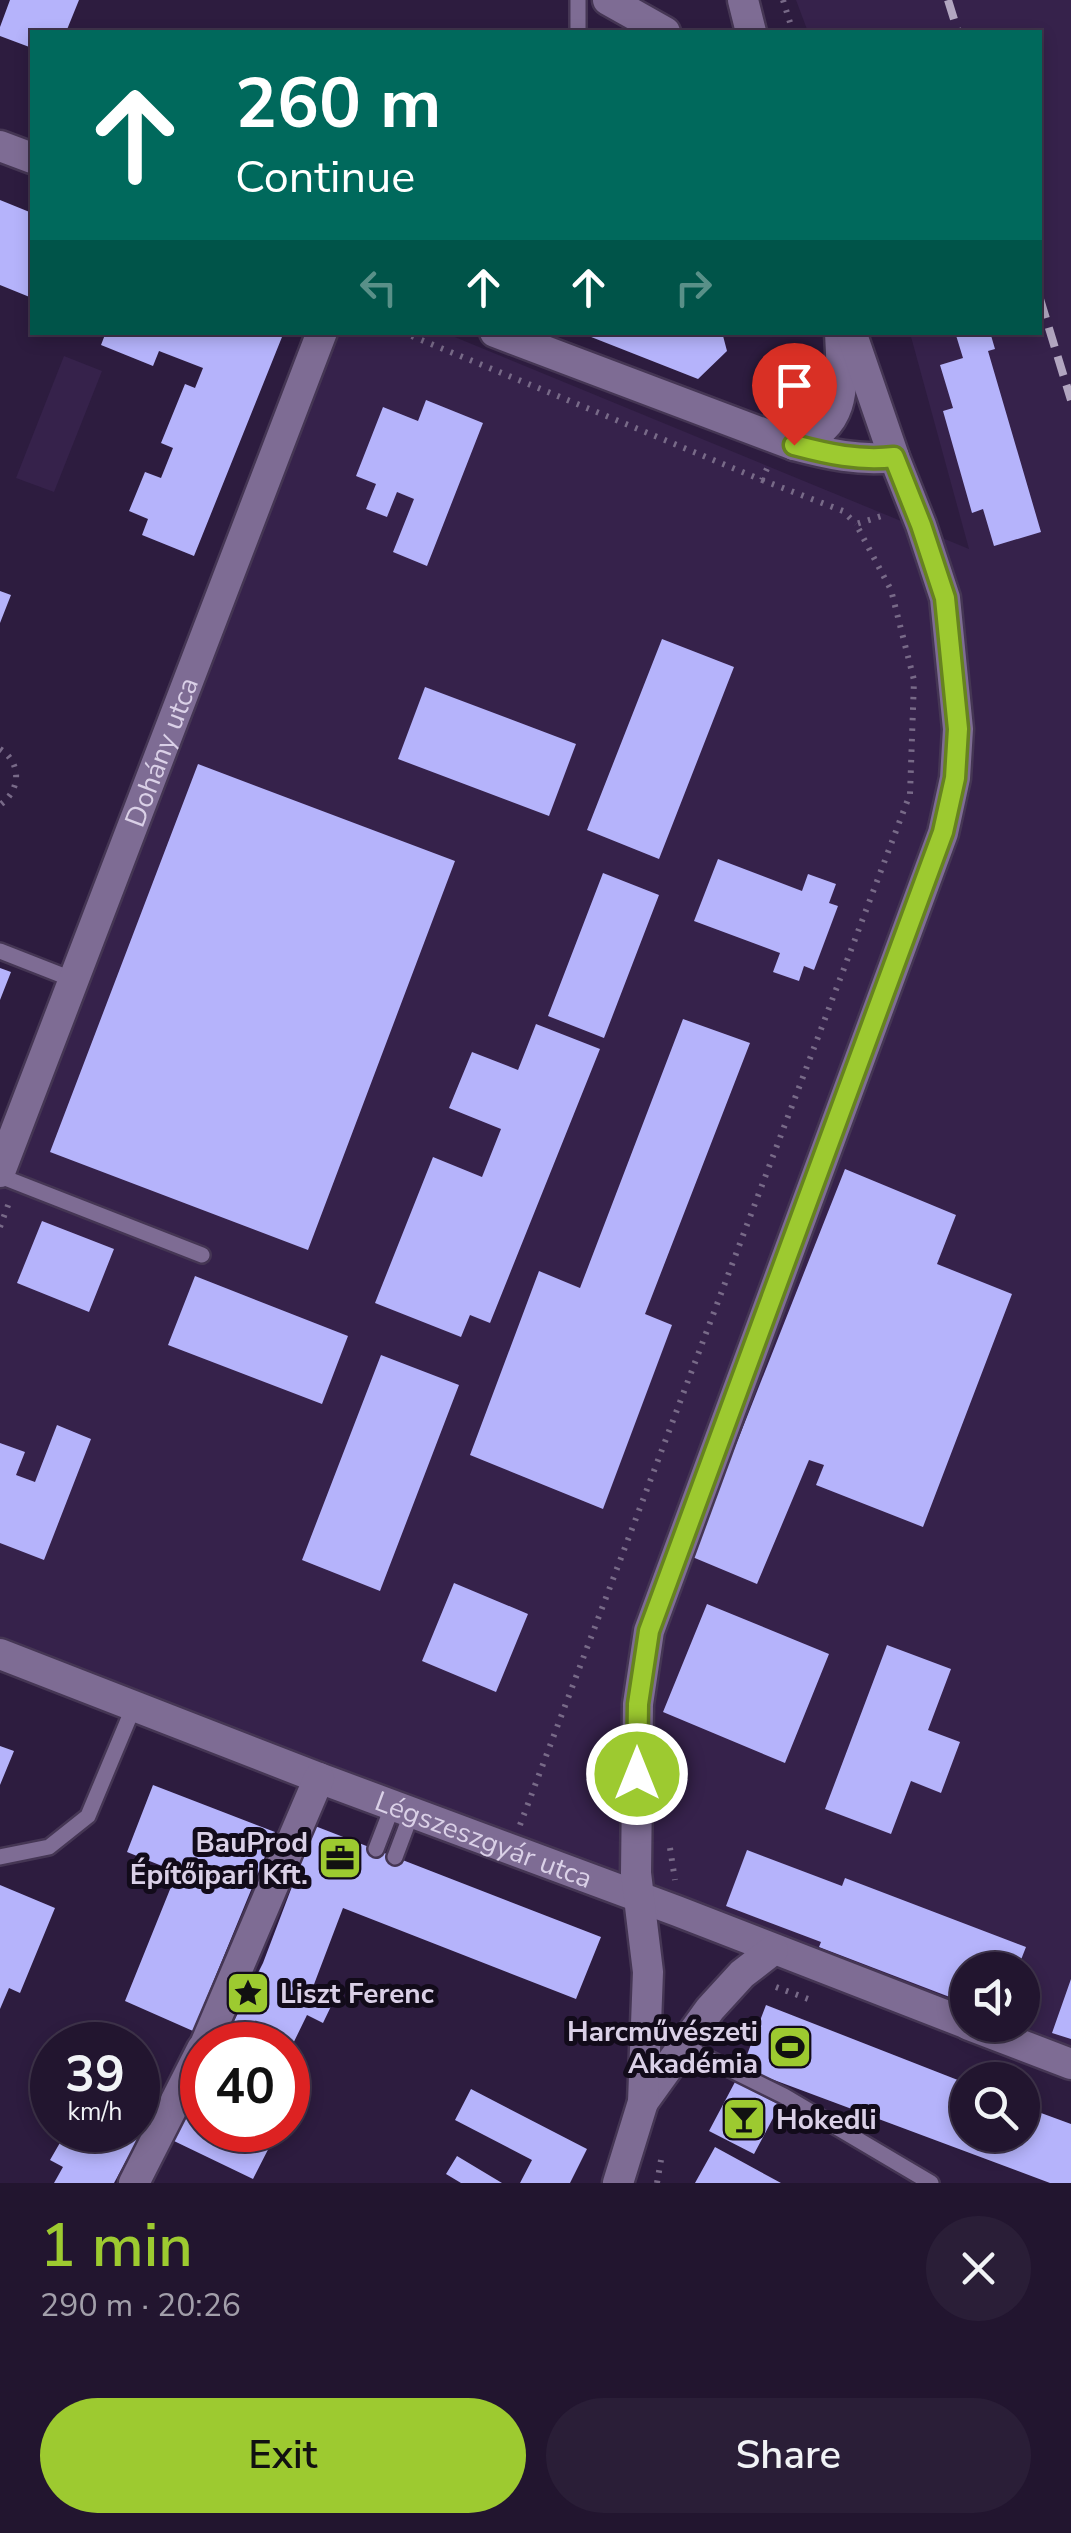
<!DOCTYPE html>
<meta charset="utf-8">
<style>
:root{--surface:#22152f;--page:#2a1e37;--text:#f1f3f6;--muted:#a29faa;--line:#3f344b;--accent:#9dca30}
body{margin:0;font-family:"Nunito Sans",sans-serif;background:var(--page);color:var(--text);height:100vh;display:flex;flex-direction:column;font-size:38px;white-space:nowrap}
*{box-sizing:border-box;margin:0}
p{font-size:32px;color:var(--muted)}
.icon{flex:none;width:55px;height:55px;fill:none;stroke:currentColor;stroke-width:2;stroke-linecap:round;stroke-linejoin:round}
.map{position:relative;height:2183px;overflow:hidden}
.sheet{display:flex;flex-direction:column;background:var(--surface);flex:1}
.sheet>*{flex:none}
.guide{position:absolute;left:30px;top:30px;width:1012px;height:305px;border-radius:0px;box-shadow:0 5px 15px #0003,0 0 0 2px var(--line);background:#00695c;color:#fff;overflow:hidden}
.controls{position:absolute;left:950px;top:1952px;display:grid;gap:20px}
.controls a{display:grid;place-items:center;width:90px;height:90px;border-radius:50%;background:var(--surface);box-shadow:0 5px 15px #0003,0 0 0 2px var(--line);font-size:50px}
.speed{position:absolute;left:30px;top:2022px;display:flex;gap:20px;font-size:50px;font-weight:700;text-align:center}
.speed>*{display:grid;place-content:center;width:130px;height:130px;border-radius:50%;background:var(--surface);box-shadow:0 5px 15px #0003,0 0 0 2px var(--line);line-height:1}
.speed small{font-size:25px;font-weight:400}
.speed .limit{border:15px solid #d22;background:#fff;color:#111}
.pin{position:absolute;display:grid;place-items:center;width:85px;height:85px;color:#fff;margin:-102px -42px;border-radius:50% 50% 50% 0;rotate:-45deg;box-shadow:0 0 10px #0007}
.pin .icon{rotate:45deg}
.me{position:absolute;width:110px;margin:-55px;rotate:0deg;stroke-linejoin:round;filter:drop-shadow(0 0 8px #0008)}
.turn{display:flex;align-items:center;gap:35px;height:210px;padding:0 40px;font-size:45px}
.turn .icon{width:130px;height:130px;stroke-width:2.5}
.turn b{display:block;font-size:70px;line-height:85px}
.lanes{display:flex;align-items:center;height:95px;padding:0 40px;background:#0003;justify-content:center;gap:50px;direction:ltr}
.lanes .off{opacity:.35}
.round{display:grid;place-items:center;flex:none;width:105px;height:105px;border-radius:52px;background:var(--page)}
.summary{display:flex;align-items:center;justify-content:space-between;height:170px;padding:0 40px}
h1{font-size:60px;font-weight:600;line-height:75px;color:var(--accent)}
.button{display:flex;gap:20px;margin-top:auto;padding:20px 40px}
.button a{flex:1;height:115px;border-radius:60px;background:var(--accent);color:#111;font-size:40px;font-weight:600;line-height:115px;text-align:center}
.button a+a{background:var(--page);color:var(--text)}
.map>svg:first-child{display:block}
</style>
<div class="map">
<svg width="1071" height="2183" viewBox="0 0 1071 2183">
<rect width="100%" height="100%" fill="#2d1c3f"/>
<path fill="#36224b" d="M796,0H1071V2046L1016,2025H1022V1970H968L967,2006L712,1907L0,1641V1171L311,333H445L969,549L910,333L1040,332V32H808Z
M64,356L102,371L54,492L16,478Z"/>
<path fill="#b5b3fb" d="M10,0H79L66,32H32V48L0,36V27Z
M0,200L32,213V298L0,285Z
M106,332H284L194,556L142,535L148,519L129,511L145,472L161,478L173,448L161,443L185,384L195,388L203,368L159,351L153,366L101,345Z
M722,332L727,351L698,379L581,333Z
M955,332H990L995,349L988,351L1041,532L994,546L983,509L972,513L943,411L953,408L940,365L963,358Z
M426,400L483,423L427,566L393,552L414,499L397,492L387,517L366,509L376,484L356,476L383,407L418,421Z
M0,591L11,595L0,623Z
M662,639L734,667L659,859L587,830Z
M425,687L576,744L549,816L398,759Z
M198,764L455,861L308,1250L50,1152Z
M718,859L802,891L808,874L836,884L829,903L838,906L814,970L804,966L799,981L773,972L780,953L694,921Z
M603,873L659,895L604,1038L548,1016Z
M0,968L11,972L0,1000Z
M683,1019L750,1043L645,1314L672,1325L603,1509L470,1455L539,1271L580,1288Z
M536,1024L600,1049L490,1323L470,1315L461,1337L375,1303L433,1157L482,1177L501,1129L449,1108L472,1052L518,1070Z
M845,1169L956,1215L937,1264L1012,1294L923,1527L816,1485L824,1465L809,1460L757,1584L690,1556L741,1432Z
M42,1221L114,1249L89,1312L17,1283Z
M195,1276L348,1336L322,1404L168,1345Z
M381,1355L459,1385L380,1591L302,1560Z
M57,1425L91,1439L44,1560L0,1543V1443L25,1452L16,1475L35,1482Z
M454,1583L528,1614L496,1692L422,1661Z
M707,1604L829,1654L785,1763L663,1712Z
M887,1645L951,1669L928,1730L960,1742L941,1793L911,1781L891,1834L825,1809Z
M0,1746L14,1751L0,1785Z
M153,1785L275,1832L193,2031L125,2001L177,1872L127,1852Z
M315,1826L601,1937L576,1999L343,1908L313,1987L335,1998L323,2023L307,2015L288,2054V2045H222L263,1963Z
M747,1850L842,1886L845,1878L1026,1947L1017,1970H968V2004L819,1947L821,1942L726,1906Z
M0,1885L55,1908L20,1993L9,1988L0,2009Z
M1071,1979V2039L1052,2033Z
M766,2005L968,2084V2135H1022V2106L1071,2124V2183H1050L742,2068Z
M138,2081L162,2095L114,2183H54L63,2167L50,2160L61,2141L69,2146L78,2130H138Z
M735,2082L780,2105L754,2154L709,2131Z
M202,2085V2130H278L253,2179L174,2141Z
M471,2089L587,2149L570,2183H520L532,2160L455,2120Z
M715,2147L781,2183H695Z
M457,2156L502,2183H461L446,2174Z"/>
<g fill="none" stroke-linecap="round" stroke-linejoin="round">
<g stroke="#453654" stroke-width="20">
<path id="service" d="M578,0V32
M0,951L74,980
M0,1176L202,1255
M376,1849L393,1805
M0,1857L49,1847L88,1816L134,1706
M395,1857L412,1812
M683,2046L784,2096L931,2183"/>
</g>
<g stroke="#453654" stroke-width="35">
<g id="minor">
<path d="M608,0L665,32"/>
<path d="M0,146L32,158"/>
<path d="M495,332L794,445C828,454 859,461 894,457"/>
<path d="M794,445C850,426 842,382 840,332"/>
<path id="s1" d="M0,1172L322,332"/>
<path id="s2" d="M0,1654L319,1778L677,1911L968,2024"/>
<path d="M969,2025L1071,2064"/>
<path d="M205,2045L319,1778"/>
<path d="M643,2102L710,2009L742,1974L773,1950"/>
<path d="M134,2183L202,2049"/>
</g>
</g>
<g stroke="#453654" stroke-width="35">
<path id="tertiary" d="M743,0L751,32
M618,2183L643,2102L648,1972L636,1873L638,1704L649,1631L943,833L955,778L958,729L945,598L921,525L894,457L851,332"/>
</g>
<path stroke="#786a88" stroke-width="6" stroke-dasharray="2.5 8" stroke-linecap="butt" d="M783,0L793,32
M402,332L762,480L769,464
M762,480L843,511L856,524
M0,749C22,763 21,790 0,805
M0,1227L10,1200
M520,1825L910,794L914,680L891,590L856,524L888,514
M670,1848L675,1880
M776,1987L811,2000
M657,2183L661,2160"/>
<use href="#service" stroke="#7e6c94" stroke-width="15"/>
<use href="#minor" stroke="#7e6c94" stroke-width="30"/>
<use href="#tertiary" stroke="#7e6c94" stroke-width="30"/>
<path stroke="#b2a6c0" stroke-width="8" stroke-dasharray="20 10" stroke-linecap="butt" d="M948,0L958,32
M1040,299L1071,400"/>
</g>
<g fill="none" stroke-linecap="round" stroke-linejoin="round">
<g stroke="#66831f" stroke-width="25">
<path id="route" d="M637,1774L638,1704L649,1631L943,832L955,778L958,729L945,598L921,525L894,457C859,461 828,454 794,445"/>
</g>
<use href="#route" stroke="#9dca30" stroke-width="18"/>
</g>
<defs>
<g id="office-square" transform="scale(2.25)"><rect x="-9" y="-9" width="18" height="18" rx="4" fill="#9dca30" stroke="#120b1a"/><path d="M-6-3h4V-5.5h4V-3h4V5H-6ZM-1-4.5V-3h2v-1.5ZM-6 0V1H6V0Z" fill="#111"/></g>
<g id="sight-square" transform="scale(2.25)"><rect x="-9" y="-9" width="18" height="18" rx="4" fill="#9dca30" stroke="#120b1a"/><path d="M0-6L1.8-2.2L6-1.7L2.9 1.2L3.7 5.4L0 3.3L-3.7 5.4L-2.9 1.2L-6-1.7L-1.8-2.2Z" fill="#111"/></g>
<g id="stadium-square" transform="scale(2.25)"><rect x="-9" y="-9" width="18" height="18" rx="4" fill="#9dca30" stroke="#120b1a"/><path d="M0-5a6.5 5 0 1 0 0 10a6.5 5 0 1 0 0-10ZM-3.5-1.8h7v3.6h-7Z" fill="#111"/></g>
<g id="bar-square" transform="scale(2.25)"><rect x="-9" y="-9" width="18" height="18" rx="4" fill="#9dca30" stroke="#120b1a"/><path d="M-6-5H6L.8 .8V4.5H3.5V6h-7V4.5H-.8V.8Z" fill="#111"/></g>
</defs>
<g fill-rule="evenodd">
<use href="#office-square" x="340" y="1858"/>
<use href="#sight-square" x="248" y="1993"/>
<use href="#stadium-square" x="790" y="2047"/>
<use href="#bar-square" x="744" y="2119"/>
</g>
<g text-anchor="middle" stroke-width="10" stroke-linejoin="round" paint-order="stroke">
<g font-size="28" fill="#dad0e7" stroke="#120b1a">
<text dy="10" stroke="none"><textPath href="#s1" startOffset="450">Dohány utca</textPath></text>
<text dy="10" stroke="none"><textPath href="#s2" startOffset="518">Légszeszgyár utca</textPath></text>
</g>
<g font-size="28" font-weight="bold" fill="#dad0e7" stroke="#120b1a" text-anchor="end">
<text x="308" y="1852">BauProd<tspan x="308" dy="32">Építőipari Kft.</tspan></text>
<text x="280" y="2003" text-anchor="start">Liszt Ferenc</text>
<text x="758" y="2041">Harcművészeti<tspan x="758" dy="32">Akadémia</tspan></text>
<text x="776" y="2129" text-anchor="start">Hokedli</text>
</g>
</g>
</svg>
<div class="controls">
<a><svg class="icon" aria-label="sound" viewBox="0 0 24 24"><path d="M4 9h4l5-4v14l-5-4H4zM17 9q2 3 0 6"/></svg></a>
<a><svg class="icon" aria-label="search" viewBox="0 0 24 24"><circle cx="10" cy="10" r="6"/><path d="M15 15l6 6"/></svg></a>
</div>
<div class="speed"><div>39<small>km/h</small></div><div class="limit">40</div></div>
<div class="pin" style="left:794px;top:445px;background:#d93025"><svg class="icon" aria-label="arrive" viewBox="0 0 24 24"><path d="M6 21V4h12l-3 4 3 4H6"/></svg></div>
<svg class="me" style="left:637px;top:1774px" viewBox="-20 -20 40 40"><circle r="17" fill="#9dca30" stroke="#fff" stroke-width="3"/><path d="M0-11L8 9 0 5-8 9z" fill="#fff"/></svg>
<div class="guide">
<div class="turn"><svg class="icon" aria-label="ahead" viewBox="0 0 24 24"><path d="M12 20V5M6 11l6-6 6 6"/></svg><div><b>260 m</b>Continue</div></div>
<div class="lanes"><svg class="icon off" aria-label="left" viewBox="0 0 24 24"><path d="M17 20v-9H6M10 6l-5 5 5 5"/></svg><svg class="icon" aria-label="ahead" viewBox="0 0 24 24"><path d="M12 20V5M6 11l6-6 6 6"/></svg><svg class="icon" aria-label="ahead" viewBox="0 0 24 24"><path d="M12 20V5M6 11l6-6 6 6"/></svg><svg class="icon off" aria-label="right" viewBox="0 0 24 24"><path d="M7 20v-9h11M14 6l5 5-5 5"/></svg></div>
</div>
</div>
<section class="sheet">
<div class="summary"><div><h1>1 min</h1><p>290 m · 20:26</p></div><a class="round"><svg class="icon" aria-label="close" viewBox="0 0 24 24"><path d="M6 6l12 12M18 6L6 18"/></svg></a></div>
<div class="button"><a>Exit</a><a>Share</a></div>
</section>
